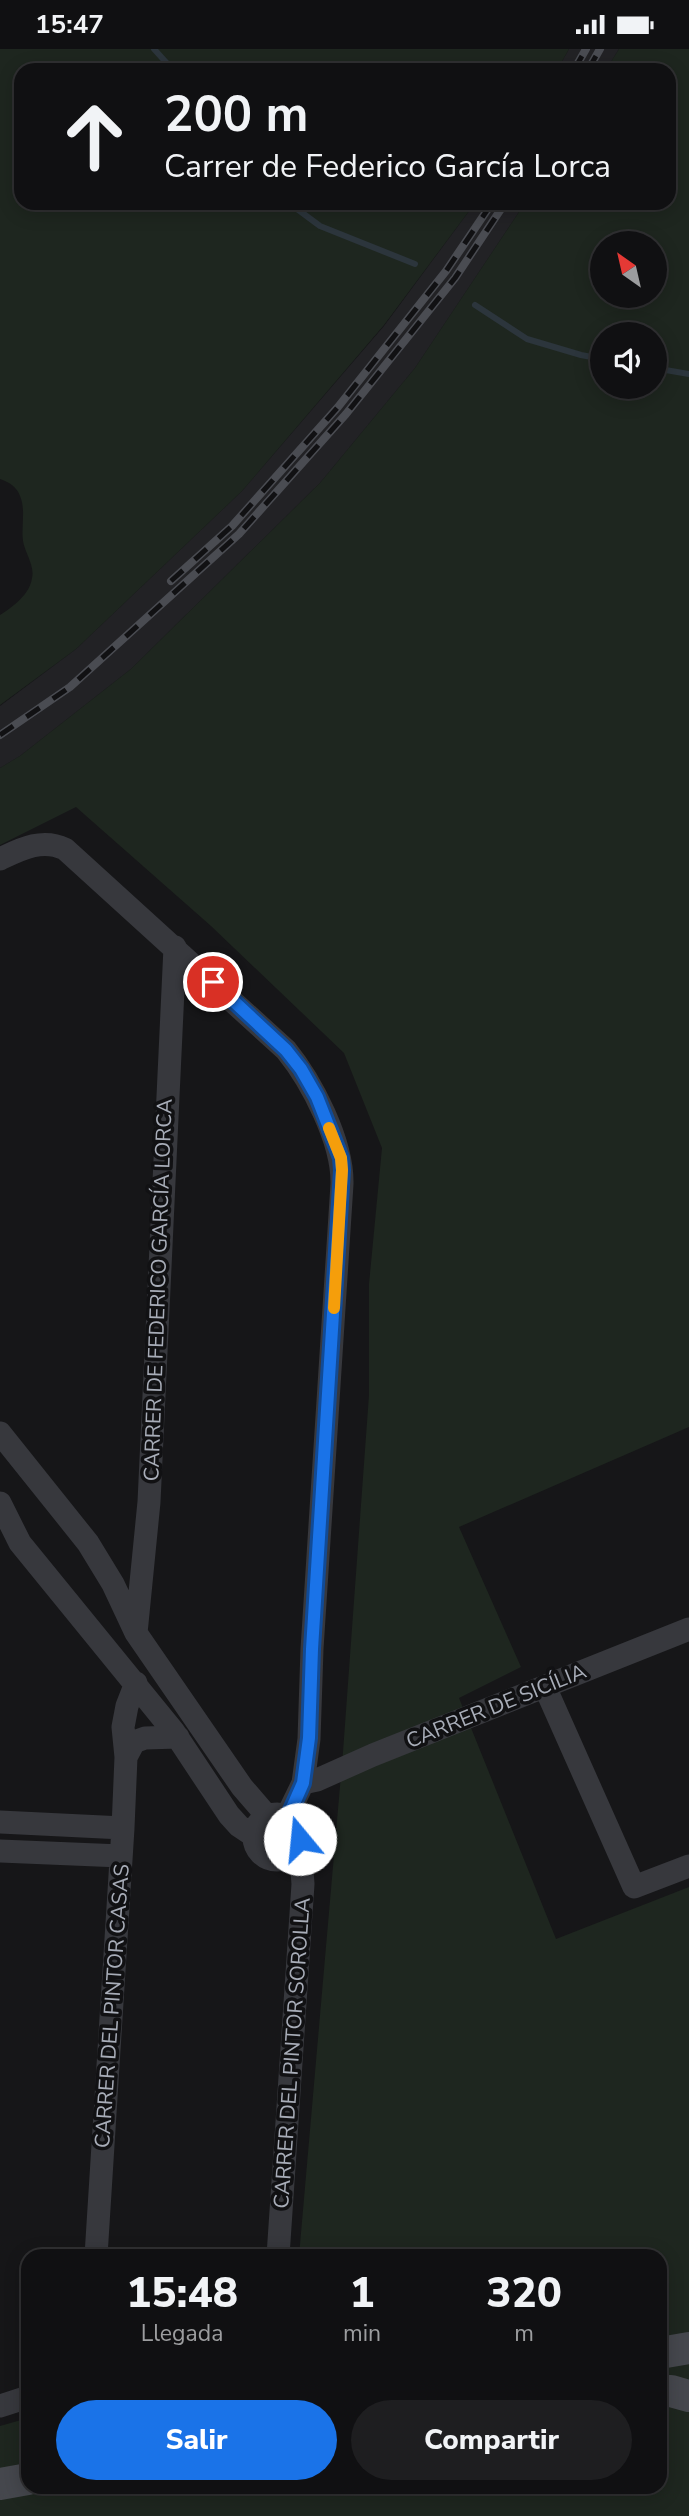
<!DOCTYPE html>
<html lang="es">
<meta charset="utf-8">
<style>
:root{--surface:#101012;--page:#1e1e20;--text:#f1f3f6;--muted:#9c9d9f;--line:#303032;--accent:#1a73e8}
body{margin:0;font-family:"Nunito Sans",sans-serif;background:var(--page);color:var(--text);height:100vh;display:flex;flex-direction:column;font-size:26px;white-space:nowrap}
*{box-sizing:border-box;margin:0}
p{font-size:23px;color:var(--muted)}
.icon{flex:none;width:38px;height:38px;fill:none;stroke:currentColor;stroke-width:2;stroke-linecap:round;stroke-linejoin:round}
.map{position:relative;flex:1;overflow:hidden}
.drawer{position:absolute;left:21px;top:2200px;width:646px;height:245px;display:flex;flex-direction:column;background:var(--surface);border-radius:21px;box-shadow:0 4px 18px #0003,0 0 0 2px var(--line)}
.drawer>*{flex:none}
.banner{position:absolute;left:14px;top:14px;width:662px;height:147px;border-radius:21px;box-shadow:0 4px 18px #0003,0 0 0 2px var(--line);background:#101012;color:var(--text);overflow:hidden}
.needle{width:46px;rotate:326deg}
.controls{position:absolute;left:590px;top:182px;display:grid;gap:14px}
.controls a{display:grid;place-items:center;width:77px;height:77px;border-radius:50%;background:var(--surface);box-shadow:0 4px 18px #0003,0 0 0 2px var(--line);font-size:35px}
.pin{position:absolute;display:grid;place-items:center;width:60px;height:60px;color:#fff;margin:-30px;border:4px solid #fff;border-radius:50%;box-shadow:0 2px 7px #0007}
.me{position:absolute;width:77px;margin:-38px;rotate:343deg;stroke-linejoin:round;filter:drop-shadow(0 0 5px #0008)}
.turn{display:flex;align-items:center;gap:24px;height:147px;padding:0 35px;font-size:32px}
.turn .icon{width:91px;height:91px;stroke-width:2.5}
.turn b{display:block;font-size:49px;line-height:60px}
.eta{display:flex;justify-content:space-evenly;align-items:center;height:119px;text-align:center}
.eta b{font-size:42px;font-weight:800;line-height:49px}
.cta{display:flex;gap:14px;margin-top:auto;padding:14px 35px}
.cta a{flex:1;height:80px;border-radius:42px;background:var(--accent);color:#fff;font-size:28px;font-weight:800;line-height:80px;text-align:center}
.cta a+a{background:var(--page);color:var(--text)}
.status{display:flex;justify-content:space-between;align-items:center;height:49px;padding:0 35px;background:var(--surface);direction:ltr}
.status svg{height:19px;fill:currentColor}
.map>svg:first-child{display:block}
</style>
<div class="status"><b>15:47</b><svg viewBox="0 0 49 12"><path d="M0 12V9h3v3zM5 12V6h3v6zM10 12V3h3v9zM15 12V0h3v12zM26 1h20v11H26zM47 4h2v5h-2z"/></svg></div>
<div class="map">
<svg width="689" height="2467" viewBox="0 0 689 2467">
<rect width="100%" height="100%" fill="#161618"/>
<path fill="#222225" d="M569,0H619L606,21H557Z
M475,154H525L415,319L320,434L131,620L20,707L0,719V657L76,600L242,442L384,277Z"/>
<path fill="#1e261f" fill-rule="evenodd" d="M0,0H569L557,21H21V154H475L384,276L242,442L76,600L0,656V566C13,558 30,545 32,529C35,517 25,504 23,492C21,477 26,461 20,447C17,438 9,433 0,430Z
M619,0H689V1378L459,1478L521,1618L459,1649L556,1890L689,1838V2467H0V2377L28,2369V2438H660V2207H299L343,1703L369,1346V1235L382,1099L344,1004L211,877L76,758L0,796V719L20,707L131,620L320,434L415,319L525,154H668V21H606ZM602,194H654V247H602ZM602,285H654V338H602Z"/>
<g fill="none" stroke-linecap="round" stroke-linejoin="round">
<path stroke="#2c353c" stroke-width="6" d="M154,0L173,21
M289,154L320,177L415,215
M475,256L527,290L581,306L602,310
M654,319L689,325"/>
<path stroke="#37383d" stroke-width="23" d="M0,810C21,800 42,789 65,800L286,1001C312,1033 343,1093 342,1135L312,1600L309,1690L303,1734L287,1767
M0,1384L88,1494L113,1535L136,1584L242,1738L267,1767
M0,1454L20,1494L174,1683L229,1766L239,1777L254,1787
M136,1584L149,1453L175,898
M545,1638L634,1838L689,1817
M126,1708L134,1693L145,1689L178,1688
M303,1734L317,1731L373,1706L689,1580
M254 1788a23 23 0 1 1 46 0a23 23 0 1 1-46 0Z
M0,1773L123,1779
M0,1802L121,1807
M96,2207L123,1779L126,1708L123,1678L127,1657L136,1634
M278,2207L303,1835L302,1822L293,1804
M0,2357L28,2348"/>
<path stroke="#45474d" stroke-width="32" d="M660,2304L689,2299
M660,2342H671L689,2347
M0,2435L28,2430"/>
<g stroke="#4a4c52" stroke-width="8">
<path id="rail" d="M574,21L586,0
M588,21L600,0
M171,532L232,477L338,358L446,222L492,154
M0,686L70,638L239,485L346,365L455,229L505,154"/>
</g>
<use href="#rail" stroke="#111113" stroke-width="5" stroke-dasharray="16" stroke-linecap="butt"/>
</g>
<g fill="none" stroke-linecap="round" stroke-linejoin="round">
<g stroke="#114b97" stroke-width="18">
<path id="route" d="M213,933L286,1001L301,1020L317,1048L341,1109L342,1121L312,1600L309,1689L303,1734L288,1768L297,1776L300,1790"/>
</g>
<use href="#route" stroke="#1a73e8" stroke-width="12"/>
<path stroke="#f59e0b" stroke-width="12" d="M329,1079L341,1109L342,1121L334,1259"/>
</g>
<g text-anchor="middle" stroke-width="7" stroke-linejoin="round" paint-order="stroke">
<g font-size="21" fill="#a8adb8" stroke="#111113">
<text transform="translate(158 1241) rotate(-88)" y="7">CARRER DE FEDERICO GARCÍA LORCA</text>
<text transform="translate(496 1657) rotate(-22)" y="7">CARRER DE SICÍLIA</text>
<text transform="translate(112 1957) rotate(-86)" y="7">CARRER DEL PINTOR CASAS</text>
<text transform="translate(292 2004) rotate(-86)" y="7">CARRER DEL PINTOR SOROLLA</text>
</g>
</g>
</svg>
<div class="controls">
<a><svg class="needle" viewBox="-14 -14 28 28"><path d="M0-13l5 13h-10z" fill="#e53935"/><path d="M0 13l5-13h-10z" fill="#9c9d9f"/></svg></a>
<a><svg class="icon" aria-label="sound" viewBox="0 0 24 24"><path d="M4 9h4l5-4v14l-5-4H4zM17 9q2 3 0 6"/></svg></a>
</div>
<div class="pin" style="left:213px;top:933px;background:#d93025"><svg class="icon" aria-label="arrive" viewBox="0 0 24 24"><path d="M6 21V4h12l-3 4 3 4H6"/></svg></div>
<svg class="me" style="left:300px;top:1790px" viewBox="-20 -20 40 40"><circle r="19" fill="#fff"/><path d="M0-13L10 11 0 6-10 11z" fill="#1a73e8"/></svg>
<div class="banner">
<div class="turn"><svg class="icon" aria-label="ahead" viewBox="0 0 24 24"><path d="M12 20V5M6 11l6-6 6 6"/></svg><div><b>200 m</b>Carrer de Federico García Lorca</div></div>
</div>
<section class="drawer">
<div class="eta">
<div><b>15:48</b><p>Llegada</p></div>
<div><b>1</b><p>min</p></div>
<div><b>320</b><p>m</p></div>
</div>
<div class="cta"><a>Salir</a><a>Compartir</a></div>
</section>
</div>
